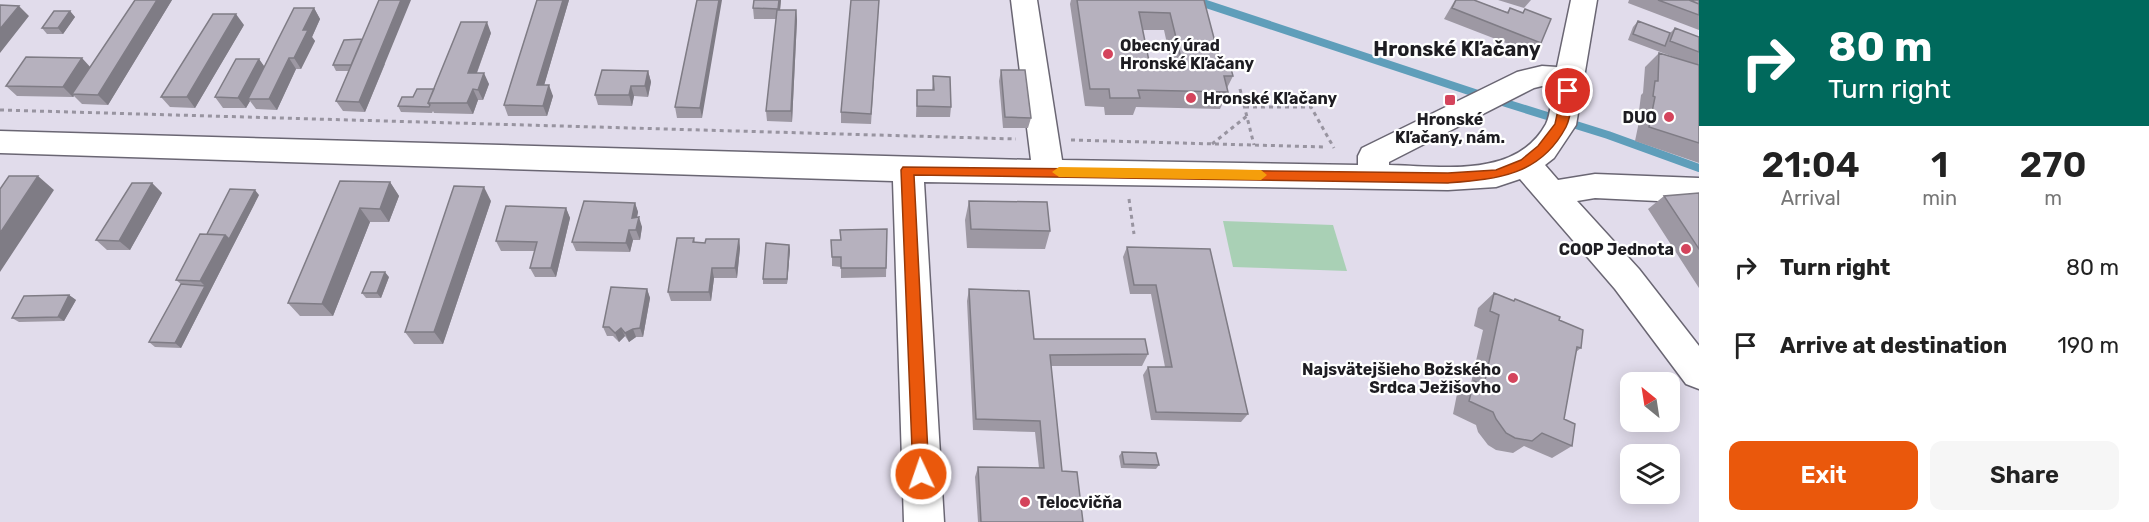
<!DOCTYPE html>
<meta charset="utf-8">
<style>
:root{--surface:#fff;--page:#f6f6f6;--text:#222;--muted:#767676;--accent:#ea580c}
body{margin:0;font-family:Rubik,sans-serif;background:var(--page);color:var(--text);height:100vh;display:flex;flex-direction:column;font-size:22px;white-space:nowrap}
*{box-sizing:border-box;margin:0}
p{font-size:20px;color:var(--muted)}
.icon{flex:none;width:33px;height:33px;fill:none;stroke:currentColor;stroke-width:2;stroke-linecap:round;stroke-linejoin:round}
.map{position:relative;flex:1;overflow:hidden}
.panel{display:flex;flex-direction:column;background:var(--surface);width:450px}
.panel>*{flex:none}
.hud{background:#00695c;color:#fff;overflow:hidden}
.needle{width:39px;rotate:330deg}
.buttons{position:absolute;left:1620px;top:372px;display:grid;gap:12px}
.buttons a{display:grid;place-items:center;width:60px;height:60px;border-radius:12px;background:var(--surface);box-shadow:0 3px 15px #0003;font-size:30px}
.pin{position:absolute;display:grid;place-items:center;width:51px;height:51px;color:#fff;margin:-26px;border:3px solid #fff;border-radius:50%;box-shadow:0 2px 6px #0007}
.me{position:absolute;width:66px;margin:-33px;rotate:357deg;stroke-linejoin:round;filter:drop-shadow(0 0 4px #0008)}
.turn{display:flex;align-items:center;gap:21px;height:126px;padding:0 30px;font-size:27px}
.turn .icon{width:78px;height:78px;stroke-width:2.5}
.turn b{display:block;font-size:42px;line-height:51px}
.eta{display:flex;justify-content:space-evenly;align-items:center;height:102px;text-align:center}
.eta b{font-size:36px;font-weight:600;line-height:42px}
.action{display:flex;gap:12px;margin-top:auto;padding:12px 30px}
.action a{flex:1;height:69px;border-radius:12px;background:var(--accent);color:#fff;font-size:24px;font-weight:600;line-height:69px;text-align:center}
.action a+a{background:var(--page);color:var(--text)}
ul{padding:0;list-style:none}
li{display:flex;align-items:center;gap:18px;height:78px;padding:0 30px}
li div{flex:1}
li b{display:block;font-size:22px}
li em{font-style:normal}
main{display:flex;flex:1;min-height:0}
.map>svg:first-child{display:block}
</style>
<main>
<div class="map">
<svg width="1699" height="522" viewBox="0 0 1699 522">
<rect width="100%" height="100%" fill="#e1dceb"/>
<path fill="#a9d0b5" d="M1223,221L1333,225L1347,271L1233,267Z"/>
<g fill="none" stroke-linecap="round" stroke-linejoin="round">
<path stroke="#5f9eba" stroke-width="8" d="M1194,0L1484,96
M1496,100L1608,135L1699,168"/>
<g stroke="#6a6673" stroke-width="3">
<path id="minor" d="M1011,0H1037L1062,160L1358,165V156L1362,148L1517,72L1542,66L1557,67L1571,0H1597L1576,125L1554,158L1545,165L1558,180L1595,174L1699,178V203L1595,198L1577,201L1639,269L1699,346V389L1686,384L1615,289L1520,179L1496,187L1448,190L924,182L944,522H904L893,181L0,153V131L1031,160ZM1542,86L1553,87C1551,99 1551,114 1546,124C1516,179 1441,166 1389,165V162L1534,88Z"/>
</g>
<path stroke="#9894a0" stroke-width="3" stroke-dasharray="4 4" stroke-linecap="butt" d="M1240,89L1254,145
M1245,107H1311L1334,148
M0,110L1016,139
M1071,140L1325,147
M1212,144L1247,116
M1129,199L1134,234"/>
<use href="#minor" fill="#fff" fill-rule="evenodd"/>
</g>
<path fill="#9d98a3" fill-rule="evenodd" d="M135,0H172L108,105L82,104L74,96L73,97L17,96L6,86L90,67Z
M537,0H569L544,85L553,96L547,116H508L504,105Z
M697,0L702,118H677L675,107Z
M781,0L780,10H796L797,20L792,122L767,121L766,111L776,19H754L753,8Z
M879,0L871,124L841,123V112Z
M1071,0H1204L1220,61L1233,76L1227,88L1228,92L1220,109L1136,107L1133,115H1105L1104,107L1085,106L1070,4ZM1142,30H1164L1171,62L1149,61Z
M1455,0H1474L1507,12L1510,8L1522,13L1525,9L1541,43L1532,53L1444,19Z
M1498,0H1531L1524,8Z
M1629,0H1699V30L1628,3Z
M314,8L320,19L312,37L315,41L301,69H296L277,110L256,109L250,101L246,108H223L215,97L259,59L264,67Z
M70,11L75,17L63,34H47L42,28Z
M1638,21L1670,33L1675,28L1699,37V163L1635,141L1641,112L1639,111L1641,95L1643,93L1645,67L1659,53L1679,59L1628,40L1633,27Z
M244,25L195,108L170,107L161,97Z
M491,33L477,73L489,84L483,100H478L473,114L434,113L433,111L432,113L401,112L398,106L434,89Z
M385,64L365,112L343,111L336,101L349,71H336L333,65Z
M1001,70L1031,118L1028,128H1003L999,81Z
M648,71L651,82L648,97L634,96L632,106L598,105L595,95Z
M933,76L951,107L950,117H916L917,90H932Z
M340,181L390,182L399,196L389,222H370L333,316H300L288,303Z
M152,183L162,193L130,250H107L96,240Z
M1699,193V288L1648,209L1664,196Z
M259,195L181,348L155,347L149,342L181,284L176,280L207,234Z
M491,201L443,344H414L405,332Z
M969,201L1050,231L1045,249L967,248L965,220Z
M635,203L638,212L637,217L642,227L640,240H633L630,252L576,251L572,242Z
M566,208L570,218L556,277H535L530,268L535,251H501L496,241Z
M887,229L886,277L841,278V267L832,266V257L841,240Z
M694,238L695,242L705,243L739,239L740,248L737,278H714L711,301H671L668,292Z
M789,245L790,250L787,284H763V279Z
M1127,247L1210,249L1248,414L1241,422L1151,420L1143,375L1148,367H1165L1151,294H1130L1123,257Z
M389,277L381,298H366L362,293Z
M647,289L650,298L643,337H636L629,342L625,336L619,342L613,336H607L603,327Z
M969,289L1034,339L1148,354L1142,366H1051L1062,471L1083,522H978L975,477L978,467L1039,468L1035,432L973,430L967,301Z
M1494,293L1513,301L1515,299L1559,320L1581,348L1576,352L1564,419L1572,446L1552,458L1524,446L1513,453L1496,450L1488,445L1478,432L1476,425L1453,414L1457,394L1471,383L1483,330L1474,326L1478,308Z
M69,295L76,300L64,321L19,322L12,318Z
M1122,452L1159,465L1156,469L1121,468L1119,456Z"/>
<path fill="#7f7c85" d="M157,0H172L108,105L98,95Z
M401,0H411L365,112L359,102Z
M563,0H569L541,96L537,85Z
M719,0H722L702,118L700,108Z
M779,0H781L779,20L778,9Z
M19,6L29,16L0,53V29Z
M314,8L320,19L312,37L315,41L301,69L294,58L303,30Z
M796,10L797,20L792,122L791,111Z
M70,11L75,17L63,34L58,28Z
M236,14L244,25L195,108L187,97Z
M487,22L491,33L473,83L468,73Z
M82,58L92,69L72,94L74,96L73,97L63,87Z
M289,58L296,69L277,110L269,99Z
M259,59L267,70L248,99L250,101L246,108L238,98Z
M648,71L651,82L648,97L645,86Z
M484,73L489,84L483,100L478,90Z
M549,85L553,96L547,116L543,106Z
M631,86L634,96L632,106L629,95Z
M473,89L478,100L473,114L467,103Z
M38,176L54,190L0,272V233Z
M390,182L399,196L389,222L380,209Z
M152,183L162,193L130,250L119,241Z
M484,187L491,201L443,344L434,332Z
M255,190L259,195L181,348L175,343L205,286L200,281L225,235Z
M635,203L638,212L635,227L632,218Z
M360,208L370,222L333,316L322,304Z
M566,208L570,218L556,277L551,268Z
M639,217L642,227L640,240L636,230Z
M629,230L633,240L630,252L626,243Z
M739,239L740,248L737,278L735,268Z
M789,245L790,250L787,284V279Z
M712,268L714,278L711,301L709,292Z
M385,272L389,277L381,298L377,293Z
M647,289L650,298L643,337L640,328Z
M69,295L76,300L64,321L58,317Z
M621,328L625,336L619,342L615,333Z
M633,329L636,337L629,342L625,333Z"/>
<path fill="#b6b1be" stroke="#7f7c85" stroke-width="1.5" fill-rule="evenodd" d="M135,0H157L98,95L72,94Z
M379,0H401L359,102L336,101Z
M537,0H563L537,85H549L543,106L504,105Z
M697,0H719L700,108L675,107Z
M754,0H779L778,9L753,8Z
M851,0H879L871,114L841,112Z
M1077,0H1204L1220,61H1229L1233,76H1224L1228,92L1138,90L1140,98H1110L1109,89H1090ZM1139,12L1170,13L1182,62L1149,61Z
M1456,0H1474L1508,13L1510,8L1523,13L1525,9L1551,19L1541,43L1452,8Z
M1658,0H1689L1699,4V15Z
M1692,0H1699V4L1692,1Z
M0,5L19,6L0,29Z
M294,8H314L303,30H308L294,58H289L269,99H248Z
M777,10H796L791,111H766Z
M54,11H70L58,28H42Z
M213,14H236L187,97H161Z
M1638,21L1670,33L1665,46L1633,34Z
M461,22H487L468,73H484L478,90L473,89L467,103H428Z
M1675,28L1699,37V52L1670,41Z
M362,39L351,65H333L344,40Z
M1659,53L1699,65V143L1649,127L1655,97L1653,96L1655,81H1658Z
M26,57L82,58L63,87L6,86Z
M236,59H259L238,98L215,97Z
M602,70L648,71L645,86H631L629,95H595Z
M1001,70H1025L1031,118L1005,117Z
M933,76L950,77L951,107L917,106V90H934Z
M417,89H434L428,103L430,105L429,107L398,106L402,97H413Z
M9,176H38L0,233V189Z
M340,181L390,182L380,209L360,208L322,304L288,303Z
M132,183H152L119,241L96,240Z
M454,186L484,187L434,332H405Z
M230,189L255,190L229,239L225,235L207,234Z
M1699,193V249L1664,196Z
M584,201L635,203L632,218L639,217L636,230H629L626,243L572,242Z
M969,201L1047,202L1050,231L971,229Z
M506,206L566,208L551,268H530L537,242L496,241Z
M887,229L886,268H841V257H832L831,240H841L840,230Z
M200,234L225,235L200,281L176,280Z
M677,238H694L693,242L705,243L706,239H739L735,268H712L709,292H668Z
M766,243L789,245L787,279H763Z
M1127,247L1210,249L1248,414L1156,412L1148,367H1172L1156,285H1134Z
M371,272H385L377,293H362Z
M181,284L205,286L175,343L149,342Z
M611,287L647,289L640,328L633,329L625,333L621,328L615,333L609,327H603Z
M969,289L1029,291L1034,339H1145L1148,354L1050,355L1062,471L1077,472L1083,522H981L978,467L1044,468L1040,421L976,419Z
M1494,293L1514,301L1515,299L1560,317L1559,320L1583,330L1581,348L1577,347L1564,419L1575,424L1572,446L1542,433L1532,441L1515,438L1506,433L1496,419L1493,412L1469,401L1474,381L1484,385L1499,315L1490,311Z
M69,295L58,317L12,318L24,296Z
M1122,452L1156,453L1159,465L1124,464Z"/>
<path fill="#ea580c" stroke="#983908" stroke-width="1.5" d="M1568,87L1574,91C1572,102 1571,117 1566,127C1540,176 1497,179 1448,183L914,175L929,474L927,480L921,482L916,480L913,474L901,170L903,167L1448,173L1496,170L1521,160L1538,146L1555,124L1562,91Z"/>
<path fill="#f59e0b" d="M1059,167L1261,170L1267,175L1261,180L1059,177L1052,172Z"/>
<g fill="#d4445c" stroke="#fff" stroke-width="2">
<circle cx="1108" cy="54" r="6"/>
<circle cx="1191" cy="98" r="6"/>
<rect x="1444" y="94" width="12" height="12" rx="3"/>
<circle cx="1669" cy="117" r="6"/>
<circle cx="1686" cy="249" r="6"/>
<circle cx="1513" cy="378" r="6"/>
<circle cx="1025" cy="502" r="6"/>
</g>
<g text-anchor="middle" stroke-width="4.5" stroke-linejoin="round" paint-order="stroke">
<g font-size="16" font-weight="bold" fill="#1e1d22" stroke="#fff" text-anchor="start">
<text x="1120" y="51">Obecný úrad<tspan x="1120" dy="18">Hronské Kľačany</tspan></text>
<text x="1203" y="104">Hronské Kľačany</text>
<text x="1657" y="123" text-anchor="end">DUO</text>
<text x="1450" y="125" text-anchor="middle">Hronské<tspan x="1450" dy="18">Kľačany, nám.</tspan></text>
<text x="1674" y="255" text-anchor="end">COOP Jednota</text>
<text x="1501" y="375" text-anchor="end">Najsvätejšieho Božského<tspan x="1501" dy="18">Srdca Ježišovho</tspan></text>
<text x="1037" y="508">Telocvičňa</text>
</g>
<g font-size="20" font-weight="bold" fill="#1e1d22" stroke="#fff">
<text x="1457" y="56">Hronské Kľačany</text>
</g>
</g>
</svg>
<div class="buttons">
<a><svg class="needle" viewBox="-14 -14 28 28"><path d="M0-13l5 13h-10z" fill="#e53935"/><path d="M0 13l5-13h-10z" fill="#767676"/></svg></a>
<a><svg class="icon" aria-label="layers" viewBox="0 0 24 24"><path d="M12 4l9 5-9 5-9-5zM3 14l9 5 9-5"/></svg></a>
</div>
<div class="pin" style="left:1568px;top:91px;background:#d93025"><svg class="icon" aria-label="arrive" viewBox="0 0 24 24"><path d="M6 21V4h12l-3 4 3 4H6"/></svg></div>
<svg class="me" style="left:921px;top:474px" viewBox="-20 -20 40 40"><circle r="17" fill="#ea580c" stroke="#fff" stroke-width="3"/><path d="M0-11L8 9 0 5-8 9z" fill="#fff"/></svg>
</div>
<section class="panel">
<div class="hud">
<div class="turn"><svg class="icon" aria-label="right" viewBox="0 0 24 24"><path d="M7 20v-9h11M14 6l5 5-5 5"/></svg><div><b>80 m</b>Turn right</div></div>
</div>
<div class="eta">
<div><b>21:04</b><p>Arrival</p></div>
<div><b>1</b><p>min</p></div>
<div><b>270</b><p>m</p></div>
</div>
<ul>
<li><svg class="icon" aria-label="right" viewBox="0 0 24 24"><path d="M7 20v-9h11M14 6l5 5-5 5"/></svg><div><b>Turn right</b></div><em>80 m</em></li>
<li><svg class="icon" aria-label="arrive" viewBox="0 0 24 24"><path d="M6 21V4h12l-3 4 3 4H6"/></svg><div><b>Arrive at destination</b></div><em>190 m</em></li>
</ul>
<div class="action"><a>Exit</a><a>Share</a></div>
</section>
</main>
